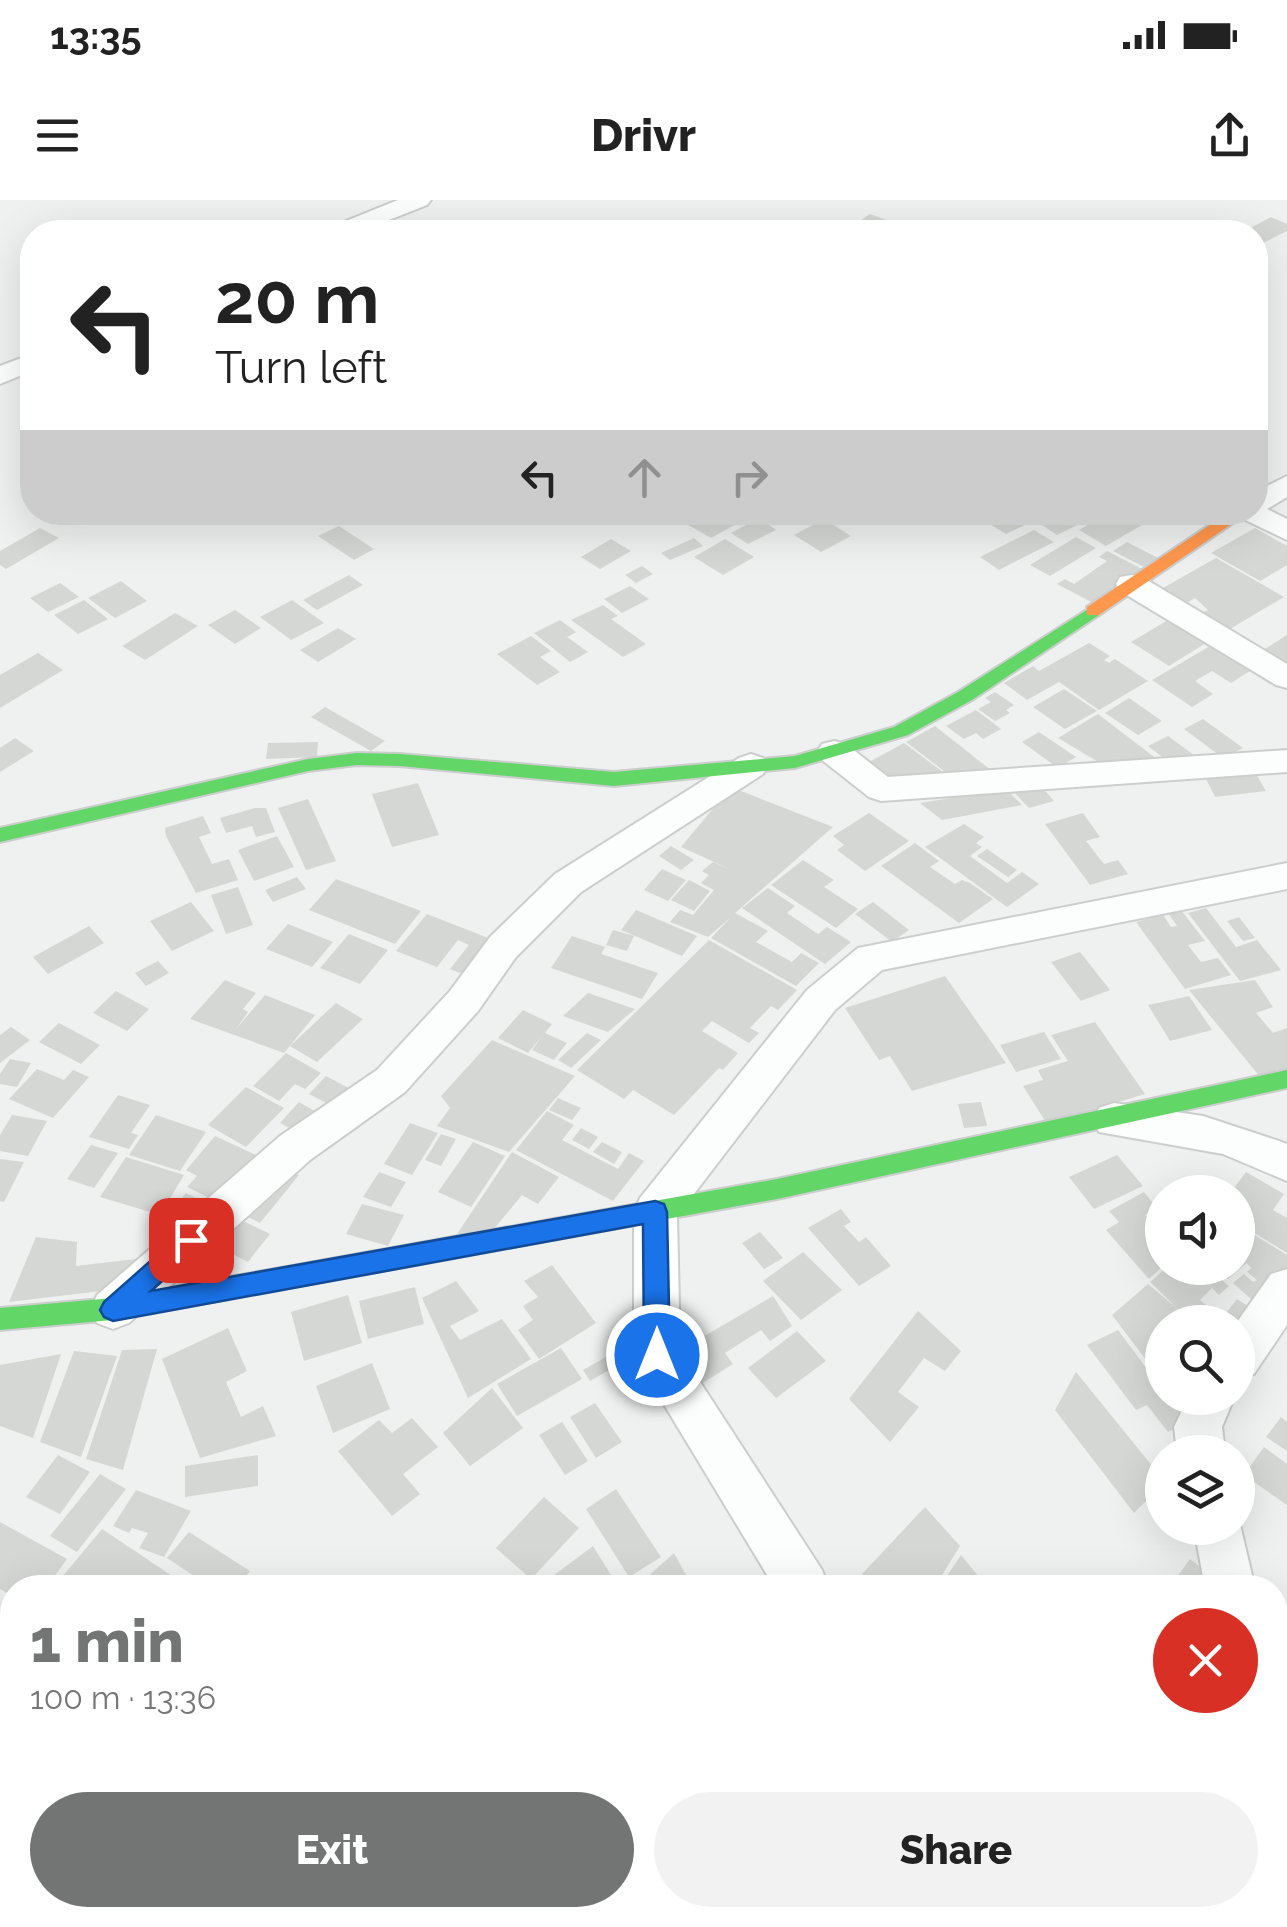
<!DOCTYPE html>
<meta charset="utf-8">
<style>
:root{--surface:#fff;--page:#f2f2f2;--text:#222;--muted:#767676;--accent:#727574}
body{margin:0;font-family:Raleway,sans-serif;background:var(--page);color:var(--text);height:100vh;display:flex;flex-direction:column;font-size:38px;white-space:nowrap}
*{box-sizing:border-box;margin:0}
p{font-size:32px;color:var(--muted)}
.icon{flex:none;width:55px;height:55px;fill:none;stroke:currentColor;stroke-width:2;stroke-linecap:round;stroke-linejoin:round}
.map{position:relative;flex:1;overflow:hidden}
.side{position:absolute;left:0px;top:1375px;width:1288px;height:352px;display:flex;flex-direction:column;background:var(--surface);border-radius:40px 40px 0 0;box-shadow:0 10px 40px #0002}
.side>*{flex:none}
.guide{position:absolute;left:20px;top:20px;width:1248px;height:305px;border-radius:40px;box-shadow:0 10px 40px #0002;background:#fff;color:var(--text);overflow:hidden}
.tools{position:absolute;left:1145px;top:975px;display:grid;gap:20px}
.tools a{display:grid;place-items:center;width:110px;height:110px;border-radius:50%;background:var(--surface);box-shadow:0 10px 40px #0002;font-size:50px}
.pin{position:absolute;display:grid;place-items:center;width:85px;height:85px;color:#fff;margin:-42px;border-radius:20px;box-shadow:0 5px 15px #0006}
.me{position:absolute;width:110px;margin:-55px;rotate:0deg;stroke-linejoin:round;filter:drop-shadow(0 0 8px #0008)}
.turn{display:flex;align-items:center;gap:35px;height:210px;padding:0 30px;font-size:45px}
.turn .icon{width:130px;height:130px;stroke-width:2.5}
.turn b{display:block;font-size:70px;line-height:85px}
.lanes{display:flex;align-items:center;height:95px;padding:0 30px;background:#0003;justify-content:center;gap:50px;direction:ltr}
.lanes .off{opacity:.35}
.round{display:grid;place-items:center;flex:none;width:105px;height:105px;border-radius:52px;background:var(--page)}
.headline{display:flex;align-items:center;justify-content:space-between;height:170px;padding:0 30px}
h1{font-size:60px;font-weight:800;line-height:75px;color:var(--accent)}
.primary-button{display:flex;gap:20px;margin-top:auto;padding:20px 30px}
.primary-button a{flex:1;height:115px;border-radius:60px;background:var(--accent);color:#fff;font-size:40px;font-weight:800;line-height:115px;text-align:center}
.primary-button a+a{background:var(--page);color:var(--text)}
.status{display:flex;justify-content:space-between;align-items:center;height:70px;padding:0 50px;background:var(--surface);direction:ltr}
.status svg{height:28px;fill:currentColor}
header{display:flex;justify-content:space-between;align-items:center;height:130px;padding:0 30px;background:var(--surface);font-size:45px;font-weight:800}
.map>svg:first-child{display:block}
</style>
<div class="status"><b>13:35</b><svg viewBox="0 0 49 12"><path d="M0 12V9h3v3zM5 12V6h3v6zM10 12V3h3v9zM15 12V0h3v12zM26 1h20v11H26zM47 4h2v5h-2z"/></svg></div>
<header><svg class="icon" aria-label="menu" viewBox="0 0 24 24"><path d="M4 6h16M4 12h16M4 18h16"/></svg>Drivr<svg class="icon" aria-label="share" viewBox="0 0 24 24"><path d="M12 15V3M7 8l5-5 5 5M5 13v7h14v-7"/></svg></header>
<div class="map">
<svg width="1287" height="1727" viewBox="0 0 1287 1727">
<rect width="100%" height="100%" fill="#eef1ef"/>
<path fill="#d5d7d5" d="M870,14L898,24L885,32H862L875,25L861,20Z
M1271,17L1287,24V31L1255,47V32H1243Z
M141,312H180L158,324Z
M700,312H724L740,322L711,338L683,322Z
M1001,312H1006L1025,325L1006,334L985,321Z
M1061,312H1093L1097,315L1057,335L1039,323Z
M1109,312H1119L1142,325L1106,346L1079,330Z
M759,318L776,330L748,344L731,333Z
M824,319L851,336L821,352L794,335Z
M339,326L374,349L354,360L318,336Z
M40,328L59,338L6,369L0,365V351Z
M1255,328L1287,346V365L1260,381L1211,353Z
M1034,330L1054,342L999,370L980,357Z
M1076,337L1096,348L1050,376L1030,365Z
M694,338L703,346L670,360L661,353Z
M611,339L631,351L600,369L581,357Z
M725,339L754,357L723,375L694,357Z
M1127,342L1158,358L1144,367L1113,351Z
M1107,351L1142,369L1093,403L1057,384L1065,379L1074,384L1107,361L1099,357Z
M1216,358L1284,397L1230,429L1203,412L1208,410L1195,398L1187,403L1163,388Z
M642,366L653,374L636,383L625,375Z
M349,375L363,385L317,410L303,400Z
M121,381L147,401L115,418L88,398Z
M60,383L79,397L48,412L30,398Z
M630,386L649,399L622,413L604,399Z
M84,400L108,419L78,434L54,415Z
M292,400L324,423L291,440L260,417Z
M603,405L618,416L611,419L646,444L623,457L571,420Z
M235,410L261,428L235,444L208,425Z
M175,413L198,426L145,460L122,446Z
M560,420L576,432L567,437L588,452L570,462L534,433Z
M1168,420L1206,443L1169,466L1131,442Z
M338,428L356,439L318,462L300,450Z
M1287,435V465L1263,450Z
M531,436L551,451L540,457L560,472L537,485L497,454Z
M1089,443L1110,456L1104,460L1109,463L1115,459L1148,481L1099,510L1059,482L1027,500L1004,483L1033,466L1039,471Z
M1210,446L1250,471L1231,483L1212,471L1195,481L1213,494L1192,507L1152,480Z
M38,453L63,470L0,508V475Z
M1064,489L1097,511L1065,529L1033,507Z
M995,492L1014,505L1006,510L1010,513L995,521L978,509L991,502L985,498Z
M1129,498L1162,521L1138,535L1105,513Z
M325,507L385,541L371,551L311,517Z
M976,510L1001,529L983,539L976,533L964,539L946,526Z
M1098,514L1162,563L1105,566L1058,538Z
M1203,519L1243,548L1223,558L1184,529Z
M935,526L992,571L949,575L906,542Z
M1039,532L1076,557L1058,568L1022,542Z
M1168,536L1202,561L1170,563L1148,546Z
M15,538L34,551L0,572V548Z
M318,542L317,557L266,559L268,543Z
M904,543L947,575L893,580L869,562Z
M1256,574L1266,591L1215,597L1206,579Z
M418,583L439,635L392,647L372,594Z
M1038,583L1054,601L1029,608L1011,589Z
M731,587L833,627L735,713L768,731L756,742L792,762L801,753L819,763L796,786L711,738L730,718L708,737L670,722L680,710L693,715L714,690L701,683L709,675L702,671L713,662L732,670L681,647Z
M1006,589L1022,605L942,620L920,603Z
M308,599L336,661L306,670L278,608Z
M255,608H266L275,632L256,637L252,626L226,633L220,618Z
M869,613L909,641L865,671L837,650L844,645L833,636Z
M1083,613L1100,637L1086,641L1104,664L1118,660L1128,674L1090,685L1045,624Z
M203,616L211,633L199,637L212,664L229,659L238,680L196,693L166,636L165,628Z
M964,624L984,637L976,643L982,647L970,656L1007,683L1022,672L1039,684L1007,707L925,647Z
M277,636L294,667L254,681L238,650Z
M915,643L939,661L930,667L955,684L962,680L970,683L993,699L959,723L881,666Z
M671,646L694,660L681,670L659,656Z
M987,649L1017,670L1008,677L977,656Z
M803,660L834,680L824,687L858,709L836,728L771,685Z
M662,669L686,680L668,701L644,690Z
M297,677L306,689L273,702L265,690Z
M336,679L421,711L395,744L309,710Z
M689,680L710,691L694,711L671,700Z
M238,687L253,725L226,734L211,695Z
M768,688L795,706L787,713L818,734L827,727L851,742L825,764L742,708Z
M191,702L214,731L172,751L150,721Z
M873,702L909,730L892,742L855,714Z
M1206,708L1236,747L1257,740L1281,770L1240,781L1188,713Z
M636,710L697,736L682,756L621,730Z
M1181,710L1205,741L1188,745L1201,762L1218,758L1231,775L1185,789L1136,722L1163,715L1171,727L1177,726L1168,713Z
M427,714L514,748L488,784L450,769L469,745L458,740L437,767L396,751Z
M1239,717L1255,738L1243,741L1227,721Z
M288,724L333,742L312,767L266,749Z
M89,726L104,743L48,774L33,757Z
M613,730L634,736L627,751L606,745Z
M349,734L388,750L360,784L320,768Z
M572,736L605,747L601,754L658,773L642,799L551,768Z
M709,740L797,790L778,810L771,806L750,828L759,833L749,843L712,821L702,831L738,853L723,870L719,868L674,915L633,890L624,899L577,870Z
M1080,752L1110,790L1081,801L1051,762Z
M158,761L169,773L146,786L135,773Z
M945,776L1006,863L912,891L890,856L879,860L845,808Z
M225,780L256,793L243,809L248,812L236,829L265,795L315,815L284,853L190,819Z
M1255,780L1273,807L1256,813L1273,833L1287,828V869L1261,878L1189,790Z
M116,791L149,809L127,831L93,813Z
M588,793L635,809L608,832L563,816Z
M1189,796L1212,830L1170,841L1148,805Z
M336,803L363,819L317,862L290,846Z
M523,810L552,824L545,833L567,843L554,860L532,850L542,836L528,853L498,838Z
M1095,822L1145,894L1047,924L1023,886L1043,880L1038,870L1068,861L1051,835Z
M59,823L100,845L81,864L39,842Z
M11,827L30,840L0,863V835Z
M1044,832L1061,859L1016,872L1000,845Z
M587,833L601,840L571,868L558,860Z
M492,840L575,876L509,952L437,926L450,908L441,896Z
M286,853L321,873L305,889L295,884L279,901L253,886Z
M10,859L31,863L17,887L0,884V874Z
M37,869L64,880L73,870L89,877L53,918L9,899Z
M326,876L367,898L332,906L309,894Z
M246,887L284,908L246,947L208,925Z
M118,895L150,905L131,933L138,935L129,949L89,937Z
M558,898L581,908L572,920L549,910Z
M299,902L318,913L299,933L280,923Z
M981,902L987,926L964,928L958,904Z
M547,911L574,925L562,940L618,969L629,953L644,961L613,1001L516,950Z
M12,915L47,921L28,956L0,951V935Z
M156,915L206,932L180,971L129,955Z
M410,923L438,933L412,975L384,964Z
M581,928L598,937L589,949L572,940Z
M441,934L456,939L441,966L425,960Z
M215,936L299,975L260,1023L187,987L197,976L186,970Z
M473,942L505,956L471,1007L438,992Z
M602,942L622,952L614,964L593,952Z
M91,945L118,953L94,988L67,979Z
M512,952L559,977L538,1004L522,995L489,1035L455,1037Z
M1117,955L1143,986L1094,1009L1069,977Z
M126,957L184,975L160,1015L100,997Z
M0,959L24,962L4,1002L0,1001Z
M379,972L406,982L391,1007L363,997Z
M1246,972L1284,994L1273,1010L1287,1018V1053L1238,1023V992H1231Z
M1144,992L1157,1008L1145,1015L1162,1033V1067L1149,1079L1106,1030L1119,1022L1109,1011Z
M186,993L270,1034L248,1062L164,1019Z
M362,1004L404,1015L388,1046L346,1034Z
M841,1009L851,1022L844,1026L859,1042L866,1037L891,1066L859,1086L808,1028Z
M1238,1025L1287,1055V1090L1267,1113L1233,1083L1244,1074L1253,1082L1257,1080L1247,1072L1251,1068L1247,1063L1228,1079L1215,1068H1238Z
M760,1032L783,1058L764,1069L742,1043Z
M36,1037L77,1042L76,1066L153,1057L151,1085L9,1102Z
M803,1052L842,1090L801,1120L763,1081Z
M552,1065L596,1123L539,1159L518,1130L533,1120L523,1106L538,1097L524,1081Z
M1166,1068H1208L1229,1086L1219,1095L1212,1088L1200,1100L1218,1115L1214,1122H1194L1184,1113L1178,1122H1162V1181L1112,1115L1148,1084L1179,1110L1150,1082Z
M456,1081L479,1111L450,1126L460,1140L502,1119L531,1159L468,1198L422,1098Z
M415,1087L424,1124L368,1139L359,1101Z
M348,1095L362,1143L304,1161L291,1112Z
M773,1096L792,1126L770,1141L761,1130L725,1153L733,1164L701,1184L677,1152Z
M1237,1099L1272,1122L1238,1167V1122H1219Z
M918,1111L961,1151L945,1171L924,1158L898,1192L919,1207L890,1242L849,1199Z
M228,1128L247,1171L226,1182L241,1217L263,1206L276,1236L200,1258L162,1159Z
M1118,1130L1162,1189V1198H1169L1188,1222L1168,1232L1147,1205L1136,1210L1087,1145Z
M797,1131L826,1161L776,1198L748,1168Z
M561,1148L582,1179L517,1216L497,1184Z
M157,1149L123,1270L86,1259L122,1150Z
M74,1151L117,1156L81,1257L40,1242Z
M613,1153L621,1163L590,1181L583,1170Z
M61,1154L33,1238L0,1226V1165Z
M372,1163L390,1209L333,1233L316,1186Z
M1076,1172L1162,1278V1285L1134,1313L1055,1210Z
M492,1188L523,1228L470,1266L443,1233Z
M595,1203L622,1242L596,1258L570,1217Z
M1281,1217L1287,1222V1251L1266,1237Z
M412,1218L438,1247L403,1274L420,1294L392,1316L338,1251L379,1220L392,1233Z
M562,1222L588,1261L565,1275L539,1235Z
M1264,1247L1287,1264V1305L1244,1275Z
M58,1255L90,1272L60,1314L26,1297Z
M258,1255V1286L185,1297V1266Z
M100,1274L126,1289L77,1352L50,1336Z
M616,1289L661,1357L629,1377L586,1309Z
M136,1290L191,1311L164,1357L139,1348L148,1333L132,1328L129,1333L113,1326Z
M544,1297L579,1328L531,1379L496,1348Z
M925,1307L960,1346L934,1388H878L862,1374Z
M0,1322L67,1359L46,1388H12V1396L0,1389Z
M102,1329L190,1388H53Z
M189,1332L250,1371L237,1388H212L167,1358Z
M593,1346L619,1388H552L549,1379Z
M674,1353L693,1388H635Z
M961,1355L988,1388H939Z
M1190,1359L1228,1388H1169Z
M1275,1422L1287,1431V1508L1275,1498Z
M0,1467L12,1476V1583L0,1574Z
M8,1584L12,1588V1651L0,1667V1594Z
M1275,1657L1287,1665V1705L1275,1697Z
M54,1715H251L243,1727H45Z
M353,1715H361L376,1727H344Z
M436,1715H484L495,1723L492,1727H427Z
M519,1715H586L601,1727H512Z
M1043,1715H1107L1124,1727H1050L1041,1720Z
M1147,1715H1267L1286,1727H1142Z"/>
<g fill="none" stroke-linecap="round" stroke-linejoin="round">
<g stroke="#cccecd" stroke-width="4">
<path id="street" d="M398,0H431L427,5L359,32H327L331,27Z
M32,154V171L0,184V166Z
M1287,276V297L1267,309L1287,319V340L1241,318L1237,312H1255V292Z
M1131,375L1142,377L1287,464V488L1276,485L1120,391L1116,384L1120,377Z
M834,541L846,544L888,577L1287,550V572L881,601L869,597L822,560L817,552L822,544Z
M751,554L763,558L768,566L763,574L581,692L516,757L478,811L405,892L310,960L129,1123L113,1129L97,1123L91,1109L97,1095L280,936L377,870L450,791L490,737L555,674L739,558Z
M1287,663V689L882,770L835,810L677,1016L680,1151L822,1370L829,1388H775L634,1155V1011L640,998L807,790L858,748Z
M1114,903L1203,916L1279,941L1287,944V981L1223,954L1099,932L1093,920L1099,908Z
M1287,1069V1125L1254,1174L1238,1179L1237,1122L1271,1074Z
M1188,1198H1234L1222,1227L1225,1252H1177L1174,1227Z
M1238,1316L1255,1388H1205L1194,1328H1238Z
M933,1715H1010L1005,1727H928Z"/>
</g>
<g stroke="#cccecd" stroke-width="4">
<path id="fast" d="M1093,406L1099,407V415L972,500L908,535L795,568L614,586L400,566L357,565L308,571L0,642V628L308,559L357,553L400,554L614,572L795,556L894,527L958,492Z
M1287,870V888L777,999L113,1120L0,1130V1108L113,1098L777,979Z"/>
</g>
<g stroke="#cccecd" stroke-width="4">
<path id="slow" d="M1229,312H1249L1099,415H1087V407Z"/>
</g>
<use href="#street" fill="#fcfdfd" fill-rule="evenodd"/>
<use href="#fast" fill="#63d668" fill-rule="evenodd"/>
<use href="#slow" fill="#ff974d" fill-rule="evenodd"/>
</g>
<path fill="#1a73e8" stroke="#114b97" stroke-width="2.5" d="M655,1001L664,1004L667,1012L670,1155L666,1163L657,1167L648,1163L644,1155L643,1024L113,1121L104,1117L100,1110L104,1102L182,1033L191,1030L199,1033L203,1040L199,1048L151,1091Z"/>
</svg>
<div class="tools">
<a><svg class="icon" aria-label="sound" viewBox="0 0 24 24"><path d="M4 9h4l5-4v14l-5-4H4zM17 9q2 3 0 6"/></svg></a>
<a><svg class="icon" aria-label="search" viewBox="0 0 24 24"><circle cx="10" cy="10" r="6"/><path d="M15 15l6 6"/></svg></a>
<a><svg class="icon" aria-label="layers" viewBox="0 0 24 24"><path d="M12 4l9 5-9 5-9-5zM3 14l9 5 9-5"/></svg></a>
</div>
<div class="pin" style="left:191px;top:1040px;background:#d93025"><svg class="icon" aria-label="arrive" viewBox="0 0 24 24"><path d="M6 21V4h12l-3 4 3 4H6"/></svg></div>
<svg class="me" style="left:657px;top:1155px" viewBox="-20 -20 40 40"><circle r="17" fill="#1a73e8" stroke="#fff" stroke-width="3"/><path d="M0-11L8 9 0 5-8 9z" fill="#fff"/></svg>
<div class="guide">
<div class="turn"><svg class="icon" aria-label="left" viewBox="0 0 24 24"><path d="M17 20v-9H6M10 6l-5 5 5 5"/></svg><div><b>20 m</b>Turn left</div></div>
<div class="lanes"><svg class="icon" aria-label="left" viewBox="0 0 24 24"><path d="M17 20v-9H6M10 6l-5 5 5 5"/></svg><svg class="icon off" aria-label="ahead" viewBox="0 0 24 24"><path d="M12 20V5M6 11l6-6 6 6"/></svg><svg class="icon off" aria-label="right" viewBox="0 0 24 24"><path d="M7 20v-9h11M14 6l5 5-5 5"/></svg></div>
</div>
<section class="side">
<div class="headline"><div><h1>1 min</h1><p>100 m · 13:36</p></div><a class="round" style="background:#d93025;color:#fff"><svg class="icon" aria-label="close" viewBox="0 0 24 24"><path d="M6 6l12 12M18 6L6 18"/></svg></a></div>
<div class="primary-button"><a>Exit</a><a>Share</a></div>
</section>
</div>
